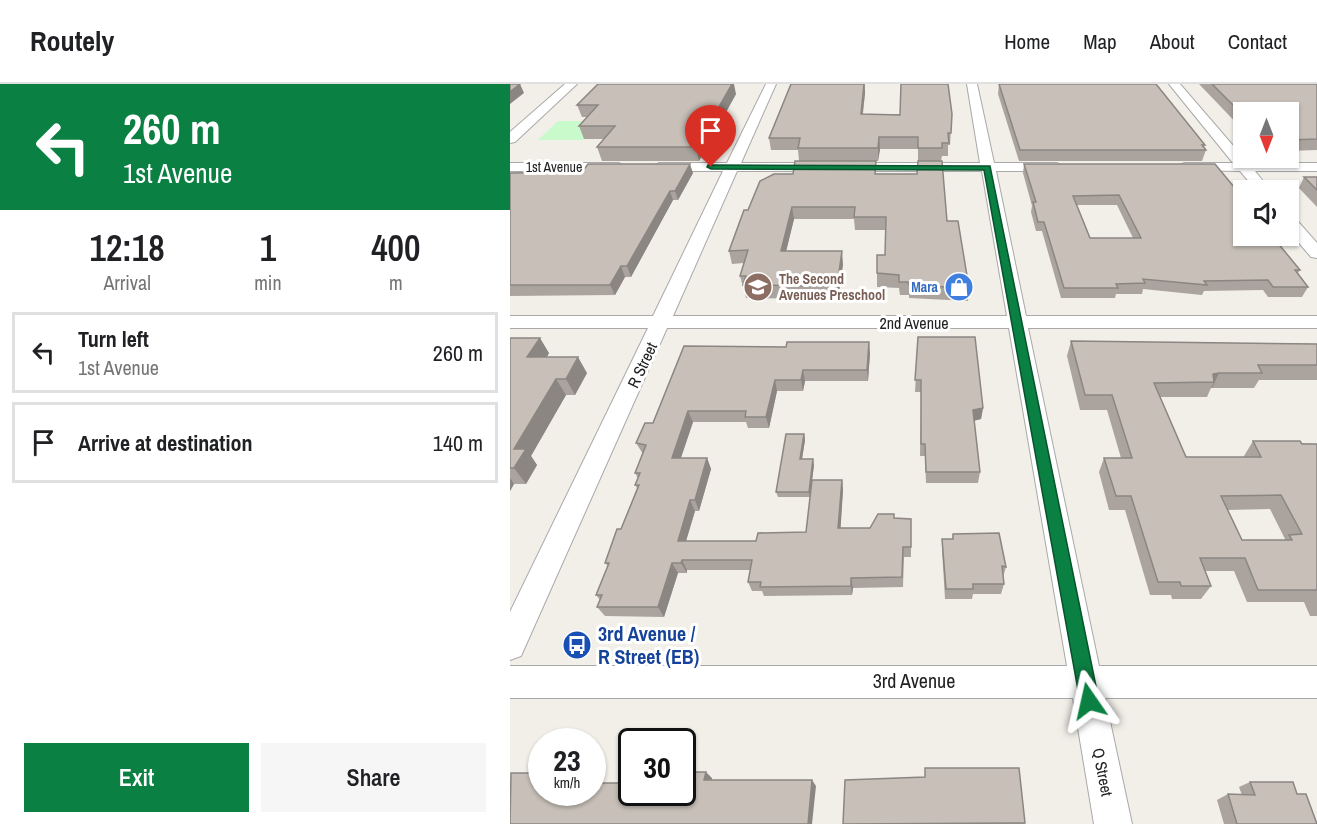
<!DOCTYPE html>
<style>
:root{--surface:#fff;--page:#f6f6f6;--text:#202124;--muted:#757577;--line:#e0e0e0;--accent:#0b8043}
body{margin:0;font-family:"Archivo Narrow",sans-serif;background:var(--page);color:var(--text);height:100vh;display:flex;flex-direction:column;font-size:22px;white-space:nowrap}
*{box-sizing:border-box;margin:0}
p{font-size:20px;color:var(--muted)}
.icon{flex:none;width:33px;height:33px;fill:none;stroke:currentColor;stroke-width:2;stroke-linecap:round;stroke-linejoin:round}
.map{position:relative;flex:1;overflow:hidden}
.side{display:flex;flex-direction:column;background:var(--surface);width:510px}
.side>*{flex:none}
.hud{background:#0b8043;color:#fff;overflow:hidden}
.needle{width:39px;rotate:180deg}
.buttons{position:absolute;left:723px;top:18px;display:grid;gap:12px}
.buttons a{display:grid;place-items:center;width:66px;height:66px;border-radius:0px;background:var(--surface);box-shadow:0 2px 4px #0004;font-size:30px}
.speed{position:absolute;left:18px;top:644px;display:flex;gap:12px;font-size:30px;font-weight:700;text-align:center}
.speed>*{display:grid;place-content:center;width:78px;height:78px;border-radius:50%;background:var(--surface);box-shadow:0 2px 4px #0004;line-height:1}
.speed small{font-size:15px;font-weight:400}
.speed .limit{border:3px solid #111;border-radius:9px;background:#fff;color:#111}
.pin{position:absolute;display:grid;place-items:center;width:51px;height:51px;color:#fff;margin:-62px -26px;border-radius:50% 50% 50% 0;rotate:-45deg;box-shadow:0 0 6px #0007}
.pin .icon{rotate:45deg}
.me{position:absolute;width:66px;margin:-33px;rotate:349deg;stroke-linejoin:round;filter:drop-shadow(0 0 4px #0008)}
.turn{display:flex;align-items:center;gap:21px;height:126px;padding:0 24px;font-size:27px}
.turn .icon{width:78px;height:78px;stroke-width:2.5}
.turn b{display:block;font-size:42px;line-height:51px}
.eta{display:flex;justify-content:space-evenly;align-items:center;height:102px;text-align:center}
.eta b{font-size:36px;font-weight:600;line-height:42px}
.button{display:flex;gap:12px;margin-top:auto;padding:12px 24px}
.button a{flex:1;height:69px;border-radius:0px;background:var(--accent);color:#fff;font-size:24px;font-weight:600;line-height:69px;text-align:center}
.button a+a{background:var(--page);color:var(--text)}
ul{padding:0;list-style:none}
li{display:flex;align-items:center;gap:18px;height:81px;margin:0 12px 9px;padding:0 12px;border:3px solid var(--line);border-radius:0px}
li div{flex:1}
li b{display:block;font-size:22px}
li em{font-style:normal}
header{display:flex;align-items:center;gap:36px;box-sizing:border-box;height:84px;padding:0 30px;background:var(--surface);border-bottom:2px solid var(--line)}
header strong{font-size:28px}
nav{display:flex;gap:33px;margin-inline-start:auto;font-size:21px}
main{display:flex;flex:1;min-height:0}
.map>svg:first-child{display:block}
</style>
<header>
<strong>Routely</strong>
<nav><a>Home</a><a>Map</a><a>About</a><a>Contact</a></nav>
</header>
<main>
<section class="side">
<div class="hud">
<div class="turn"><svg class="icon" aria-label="left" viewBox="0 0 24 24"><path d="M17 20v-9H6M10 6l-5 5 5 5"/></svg><div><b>260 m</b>1st Avenue</div></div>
</div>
<div class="eta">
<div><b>12:18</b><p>Arrival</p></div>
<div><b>1</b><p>min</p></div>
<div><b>400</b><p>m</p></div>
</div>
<ul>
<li><svg class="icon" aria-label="left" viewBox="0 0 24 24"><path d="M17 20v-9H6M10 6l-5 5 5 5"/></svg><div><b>Turn left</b><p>1st Avenue</p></div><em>260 m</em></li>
<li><svg class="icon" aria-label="arrive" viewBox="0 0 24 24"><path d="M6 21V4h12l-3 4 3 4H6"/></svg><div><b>Arrive at destination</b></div><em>140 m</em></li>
</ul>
<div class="button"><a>Exit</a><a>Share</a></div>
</section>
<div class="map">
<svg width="807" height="740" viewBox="0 0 807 740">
<rect width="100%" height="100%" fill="#f2efe9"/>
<path fill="#c8facc" d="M48,37H90L73,56H28Z"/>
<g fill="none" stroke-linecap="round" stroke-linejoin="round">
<g stroke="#a9a9a9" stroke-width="2">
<path id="minor" d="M55,0H67L5,58L0,59V48Z
M256,0H266L231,79H470L457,0H467L484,79H547L554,83L547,87H486L516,232H807V244H518L589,582H807V614H595L622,740H584L563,614H0V582H557L499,244H157L11,572L0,576V528L138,244H0V232H143L213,87H149L142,83L149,79H217ZM227,87H472L497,232H163Z
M659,0H670L738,79H807V87H745L760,106H746L730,87L669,86L667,83L674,79H723Z
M0,79H109L116,83L109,87H0Z
M778,131L784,133L807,159V174L801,173L778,146Z"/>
</g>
<use href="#minor" fill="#fff" fill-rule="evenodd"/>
</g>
<path fill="#aba49e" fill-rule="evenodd" d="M355,0V9L353,30H442L440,61H438V72H432L431,77H408V65H370L368,77H289L288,66H261L259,54Z
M489,0L695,61L694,63L696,66L692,77H509L488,10Z
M689,0H807V66L778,67V28H734V47Z
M226,10L189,77H92L87,63L94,55H74L69,42L77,33H72L67,21Z
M514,80H705L790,186L788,189L798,203L792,213H758L753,206L694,207L692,211L633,205L632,210H606L605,214H551L532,147H526L521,128L522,122L513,89ZM567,121H607L623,154H580Z
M0,89H183L168,116H163L121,193H115L105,211L0,212Z
M367,90L437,137L459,204L458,217L399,214V211H390L389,204L367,203V189L375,171L376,146H345L344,135H284L276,167L333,180L328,215L236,214L230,192L234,179L222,180L219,167L238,126Z
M794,93H807V123L789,104Z
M408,253L473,324L471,335L464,337L470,388L468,399H416L415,372H410L411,308H405Z
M0,254L39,269L37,273L77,289L65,311H56L21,372L27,381L16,400H4L0,407Z
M561,257L807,260V296H749L744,304H701L697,313H650L676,373H734V372L743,357L807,360V532H800L794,518H737L724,487H695L701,502L691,515H662L661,511H640L615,426H599L589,388L594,374H611L597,326H570L557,272ZM760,425L775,455V456H732L717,426Z
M174,262L360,269L358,297H295L293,307H267L259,344H238L236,338H183L171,374H197L201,385L189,427H185L176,457H246L296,448L300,413H268L266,408L294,350L295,356L292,375L304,381L302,396H332L333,406L330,444H360L384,434L401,435V473H394L393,503L343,504L342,511L254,512L252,507H242L238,498L240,486H177V489H168L154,533L95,532L87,523L90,516L86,511L98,482L95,479L111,445L127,404L125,401L128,394L125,389L133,370L126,359L143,339Z
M443,450L496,483L493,493L494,500L491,510H463L462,515H435L432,466V455H442Z
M740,698L787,710L807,740H714L707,716L718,710L732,711L729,703Z
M515,739L514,740H333Z"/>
<path fill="#8b8681" d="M10,0L14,9L0,20V8Z
M222,0H224L226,10L189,77L186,63Z
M355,0V9L351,42V30Z
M369,53L370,65L368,77V64Z
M180,80L183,89L168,116L165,107Z
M160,107L163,116L121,193L117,182Z
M282,123L284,135L273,180L271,167Z
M332,167L333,180L328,215L327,202Z
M111,182L115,193L105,211L100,201Z
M30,254L39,269L27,289L17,273Z
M359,258L360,269L358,297L357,286Z
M68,273L77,289L65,311L56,295Z
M293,286L295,297L293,307L291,296Z
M709,289L702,304H701L704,298L703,290Z
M46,295L56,311L21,372L27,381L16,400L4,384V365Z
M265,296L267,307L259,344L256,333Z
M473,324L471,335L462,337L463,326Z
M178,327L183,338L167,385L162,374Z
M294,350L295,356L291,381L290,375Z
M197,374L201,385L189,427L185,416Z
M303,375L304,381L300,413L299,408Z
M0,394L4,400L0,407Z
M332,396L333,406L330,454L328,444Z
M180,416L185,427L173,467L168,457Z
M172,476L177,486V489L171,479Z
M162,479L168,489L154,533L148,523Z
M341,494L343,504L342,511L341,502Z
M196,688L202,694L201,702L194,696Z
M302,696L306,702L302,740H298Z"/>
<path fill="#c7bfb8" stroke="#8b8681" stroke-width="1.5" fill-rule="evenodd" d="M0,0H10L0,8Z
M88,0H222L186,63H87L105,42H69L88,21H67Z
M281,0H354L351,30L390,31L391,0H438L442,30L441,49H438L439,59H432V64H408V53H369L368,64H288L290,54H259Z
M489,0H646L695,61H692L696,66H510Z
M702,0H807V55L778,56V28H734V32Z
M285,77H366L365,90H407L408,77H432L437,137H448L459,204L399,201L398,198H389V191L367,189V171H375L376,133H344L345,123H282L271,167H332L327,202L233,201L236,192H230L238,166L219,167L234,126H238L250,97L264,90H283Z
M78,80H180L165,107H160L117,182H111L100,201H0V89L72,88Z
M514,80H705L734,115V152H762L790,186H785L798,203H763L758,196L694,197L697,201L633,195L635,199L606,200L608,204H554L534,138H528L523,118H526ZM609,111L631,154H580L563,112Z
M794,93H807V106Z
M408,253H465L473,324L463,326L470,388H416L415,360H411V296H405Z
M0,254H30L17,273H68L56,295H46L4,365H16L4,384H0Z
M561,257L807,260V281H748L752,289H709L703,290L704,298L644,299L676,373H751L743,357H790L792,360H807V506H748L735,474H690L701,502H671L670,498H648L621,412H606L594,374H622L602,311H575ZM771,411L792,450L779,451L782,456H732L711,412Z
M277,258H359L357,286H293L291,296H265L256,333H235L236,327H178L162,374H197L185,416H180L168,457H246L248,449L296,448L302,396H332L328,444H360L368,430H384V434L401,435V463H393L392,493L341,494V502L250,503L251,498H238L242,476H172L171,479H162L148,523H87L92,511H86L99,479H95L107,445H111L129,401H125L130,389H125L136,361L126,359L135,339H143L174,262L276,263Z
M276,350H294L290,375H303L299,408H266Z
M489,449L496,483L492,482L494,500H463V505H436L432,455H443V450Z
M415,684H509L515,739L333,740L335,696L415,693Z
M172,688H196L194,696H302L298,740H0L1,689H32V708H82V699H122V708H172Z
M740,698H783L787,710H796L807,740H727L718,710L745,711Z"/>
<path fill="#0b8043" stroke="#07532c" stroke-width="1.5" d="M198,81L480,82L589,617L586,624L579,626L573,624L570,617L474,86L201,85L197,83Z"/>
<defs>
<g id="school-disc" transform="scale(1.5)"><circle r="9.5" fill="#8d6e63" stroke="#fff"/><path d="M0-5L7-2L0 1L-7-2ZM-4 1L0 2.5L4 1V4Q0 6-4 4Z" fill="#fff"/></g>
<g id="shop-disc" transform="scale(1.5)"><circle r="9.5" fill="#3f7fe0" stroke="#fff"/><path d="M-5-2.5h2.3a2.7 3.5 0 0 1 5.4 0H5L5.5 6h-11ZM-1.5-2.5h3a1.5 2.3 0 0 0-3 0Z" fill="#fff"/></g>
<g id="bus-disc" transform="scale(1.5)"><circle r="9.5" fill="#1a4fb4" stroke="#fff"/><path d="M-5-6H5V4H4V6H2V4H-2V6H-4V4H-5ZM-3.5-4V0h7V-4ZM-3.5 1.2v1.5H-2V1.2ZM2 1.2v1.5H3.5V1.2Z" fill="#fff"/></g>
</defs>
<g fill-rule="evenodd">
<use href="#school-disc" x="248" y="203"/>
<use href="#shop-disc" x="449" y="203"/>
<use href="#bus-disc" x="67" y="561"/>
</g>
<g text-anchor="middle" stroke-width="6" stroke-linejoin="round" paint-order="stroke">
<g font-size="14" fill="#222" stroke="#fff">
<text x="44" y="88">1st Avenue</text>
</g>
<g font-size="14" font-weight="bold" fill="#785e54" stroke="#fff" text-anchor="start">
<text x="269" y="200">The Second<tspan x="269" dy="16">Avenues Preschool</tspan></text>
</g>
<g font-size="14" font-weight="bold" fill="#366cbe" stroke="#fff" text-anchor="end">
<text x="428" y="208">Mara</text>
</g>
<g font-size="16" fill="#222" stroke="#fff">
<text x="404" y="245">2nd Avenue</text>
<text transform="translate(132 281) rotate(-65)" y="6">R Street</text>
<text transform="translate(593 688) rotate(79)" y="6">Q Street</text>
</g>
<g font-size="20" font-weight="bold" fill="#164399" stroke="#fff" text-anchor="start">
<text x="88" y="557">3rd Avenue /<tspan x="88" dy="23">R Street (EB)</tspan></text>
</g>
<g font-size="20" fill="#222" stroke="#fff">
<text x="404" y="604">3rd Avenue</text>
</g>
</g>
</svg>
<div class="buttons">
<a><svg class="needle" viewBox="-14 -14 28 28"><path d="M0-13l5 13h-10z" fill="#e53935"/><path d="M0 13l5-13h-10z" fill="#757577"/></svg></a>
<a><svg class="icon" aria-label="sound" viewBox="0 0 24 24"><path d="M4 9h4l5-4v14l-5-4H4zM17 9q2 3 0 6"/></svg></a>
</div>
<div class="speed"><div>23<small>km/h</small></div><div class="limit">30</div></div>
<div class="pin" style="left:201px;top:83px;background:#d93025"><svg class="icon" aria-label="arrive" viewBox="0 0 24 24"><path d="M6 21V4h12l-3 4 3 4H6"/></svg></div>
<svg class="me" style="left:579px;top:617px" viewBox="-20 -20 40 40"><path d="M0-17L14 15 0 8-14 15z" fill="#0b8043" stroke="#fff" stroke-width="4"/></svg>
</div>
</main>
